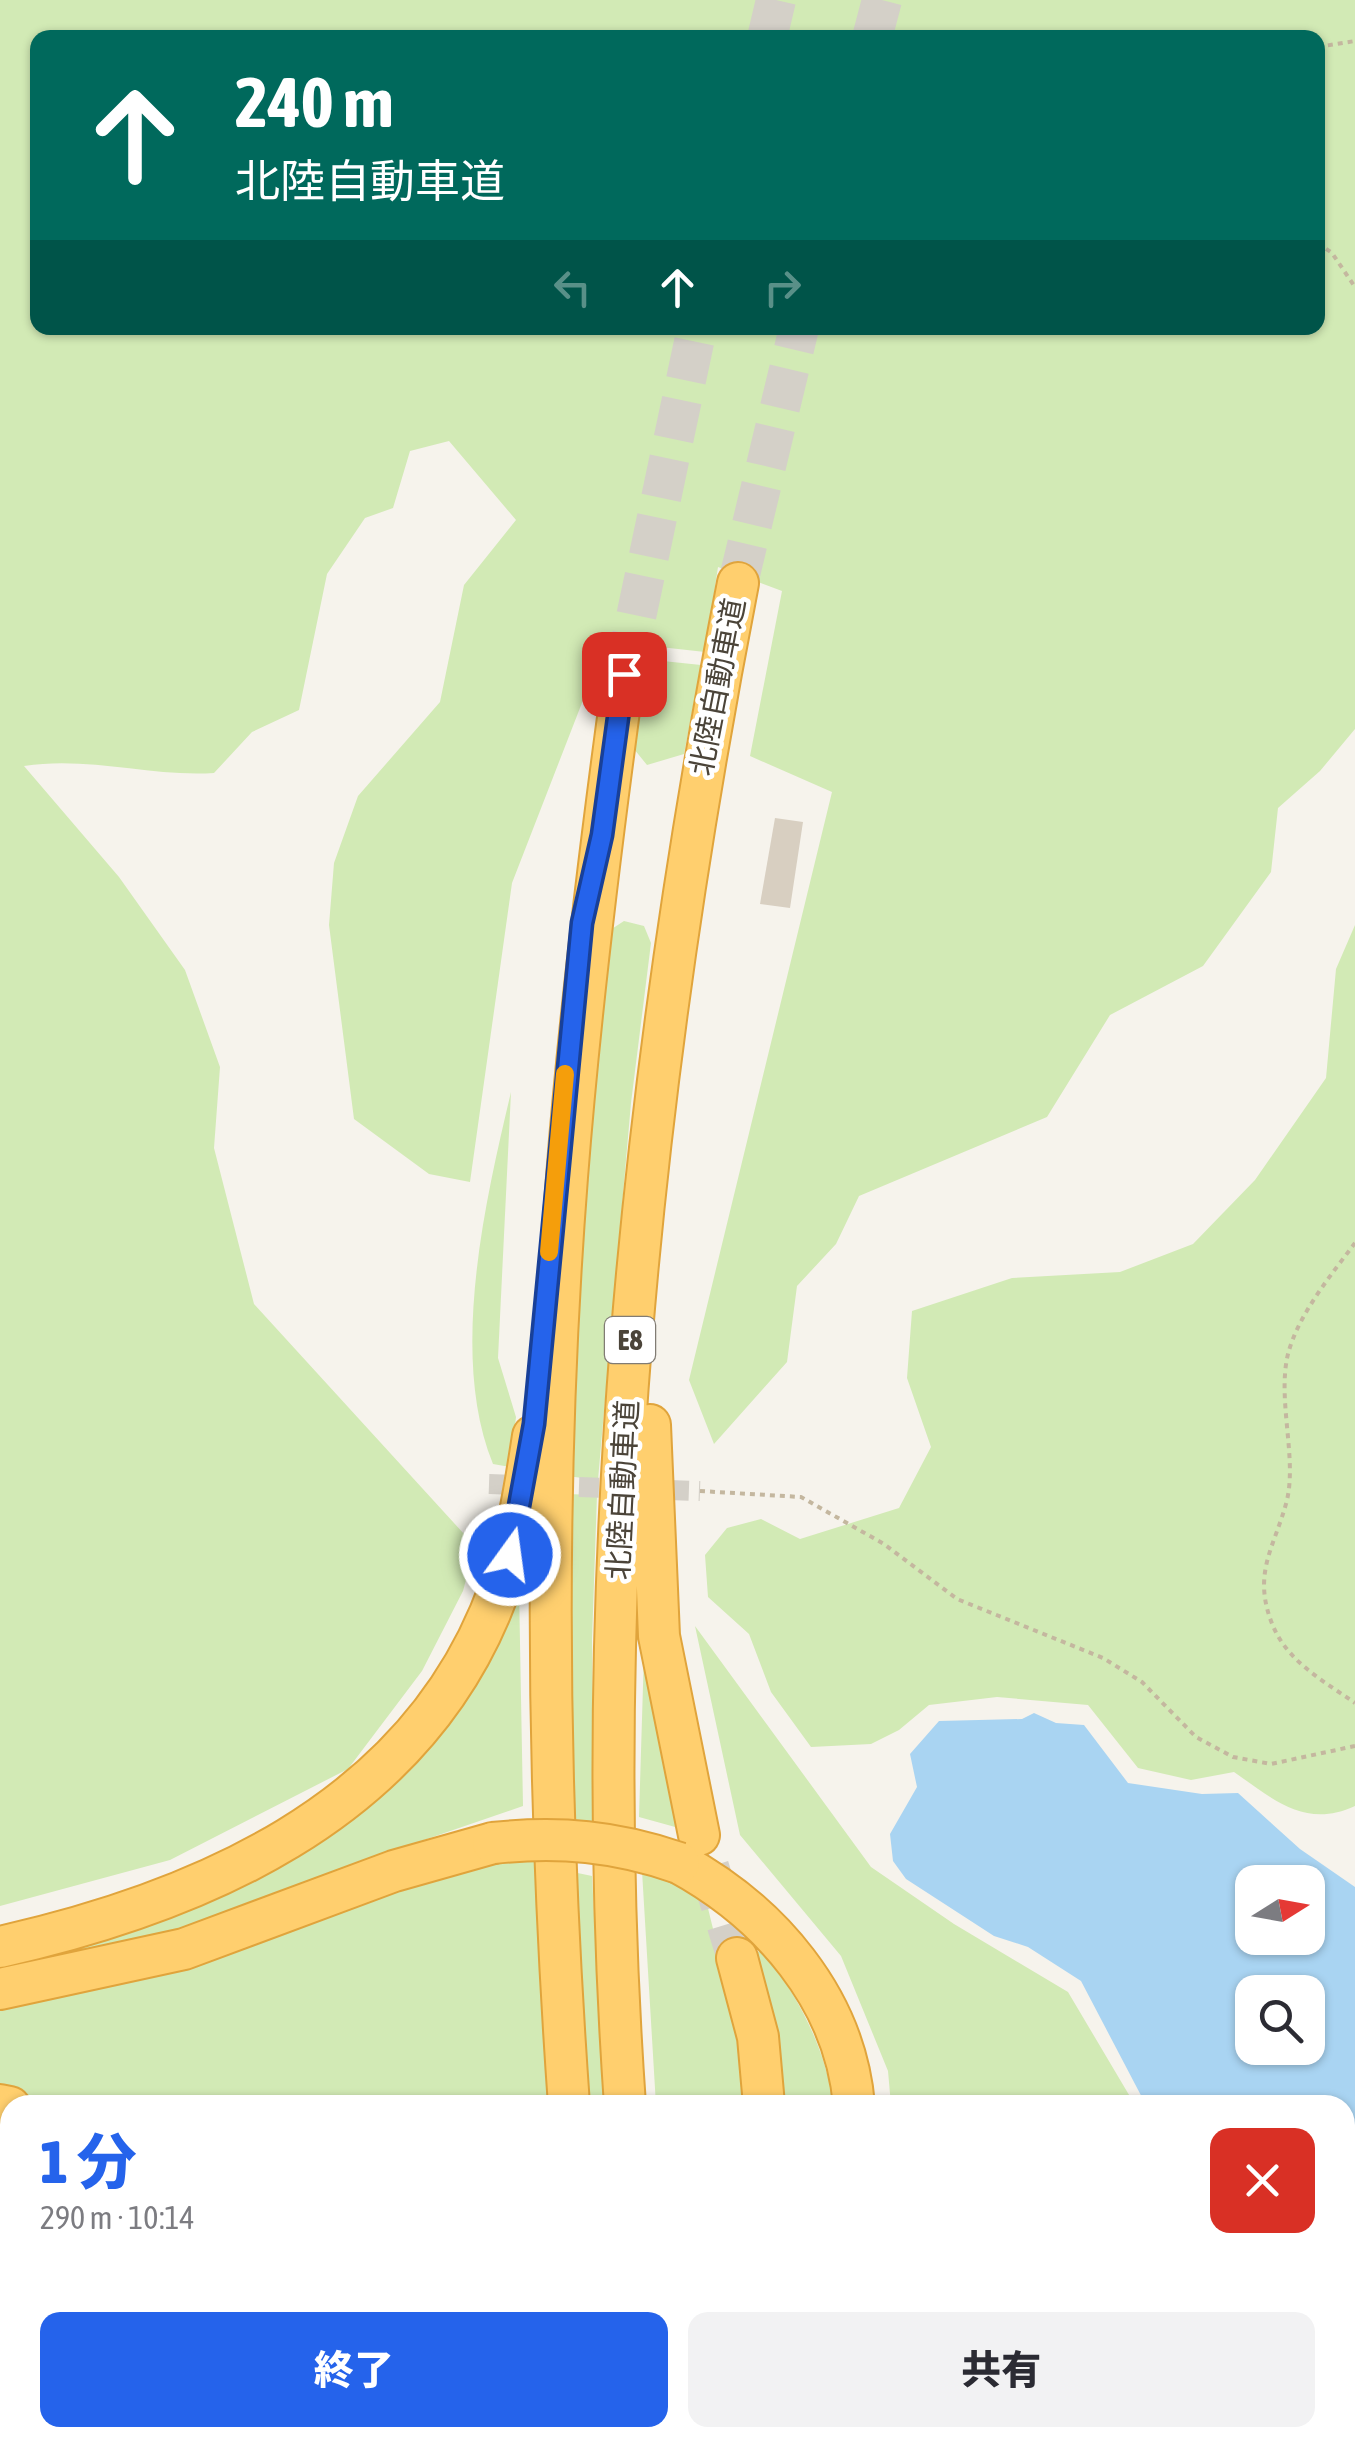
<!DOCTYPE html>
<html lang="ja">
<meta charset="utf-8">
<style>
:root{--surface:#fff;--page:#f2f2f3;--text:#2b2b33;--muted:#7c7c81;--accent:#2563eb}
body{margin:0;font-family:"Asap Condensed","Noto Sans JP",sans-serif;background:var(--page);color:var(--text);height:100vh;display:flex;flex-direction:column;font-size:38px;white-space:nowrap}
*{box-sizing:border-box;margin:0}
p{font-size:32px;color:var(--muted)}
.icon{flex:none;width:55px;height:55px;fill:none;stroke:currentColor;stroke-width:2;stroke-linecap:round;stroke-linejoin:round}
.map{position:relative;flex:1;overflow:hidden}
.drawer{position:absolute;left:0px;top:2095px;width:1355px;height:352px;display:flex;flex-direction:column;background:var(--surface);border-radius:30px 30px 0 0;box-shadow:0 2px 8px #0004}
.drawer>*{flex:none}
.hud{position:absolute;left:30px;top:30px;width:1295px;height:305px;border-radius:20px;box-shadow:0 2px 8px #0004;background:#00695c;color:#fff;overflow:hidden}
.needle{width:65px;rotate:79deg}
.buttons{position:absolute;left:1235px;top:1865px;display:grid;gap:20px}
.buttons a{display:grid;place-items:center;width:90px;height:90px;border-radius:20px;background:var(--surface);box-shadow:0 2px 8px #0004;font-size:50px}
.pin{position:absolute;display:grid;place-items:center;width:85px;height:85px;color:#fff;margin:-42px;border-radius:20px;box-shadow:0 5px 15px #0006}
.me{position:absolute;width:110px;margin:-55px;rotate:14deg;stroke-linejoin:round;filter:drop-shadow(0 0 8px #0008)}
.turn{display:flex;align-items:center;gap:35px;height:210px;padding:0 40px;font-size:45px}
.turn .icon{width:130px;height:130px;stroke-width:2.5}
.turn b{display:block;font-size:70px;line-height:85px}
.lanes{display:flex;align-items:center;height:95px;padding:0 40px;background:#0003;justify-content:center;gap:50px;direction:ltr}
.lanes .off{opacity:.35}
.round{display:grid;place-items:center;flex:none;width:105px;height:105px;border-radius:20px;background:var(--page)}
.headline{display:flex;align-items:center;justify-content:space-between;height:170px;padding:0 40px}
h1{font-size:60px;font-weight:800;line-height:75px;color:var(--accent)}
.button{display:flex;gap:20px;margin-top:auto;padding:20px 40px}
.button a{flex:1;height:115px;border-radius:20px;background:var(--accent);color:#fff;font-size:40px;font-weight:800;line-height:115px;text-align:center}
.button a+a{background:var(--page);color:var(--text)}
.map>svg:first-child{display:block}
</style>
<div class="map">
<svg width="1355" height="2446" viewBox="0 0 1355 2446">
<rect width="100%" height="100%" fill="#f6f3ec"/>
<path fill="#d2eab5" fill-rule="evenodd" d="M0,0H1355V729L1320,771L1278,808L1271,872L1203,966L1110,1015L1047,1117L859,1196L836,1244L797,1286L787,1362L714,1444L689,1380L832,792L750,756L782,591L718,567L705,652L606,641L512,883L470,1182L429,1174L354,1119L329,925L334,863L358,796L440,702L464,585L516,520L449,441L410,451L393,508L365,518L327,574L299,710L252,732L214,773C150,777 89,756 24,766L119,877L185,970L220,1067L214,1148L254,1304L475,1546L463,1591L422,1671L348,1769L170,1860L0,1906ZM38,38H1318V328H38Z
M644,659L701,665L684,754L647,765L634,749Z
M624,921L644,926L651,943L631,1103L598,1480L567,1476L572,1356L604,934Z
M1355,925V1806C1306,1829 1274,1800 1234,1772L1191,1780L1138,1768L1088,1705L997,1697L929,1705L899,1730L871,1744L811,1747L771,1692L749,1634L708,1597L705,1555L727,1528L761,1519L800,1539L899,1508L931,1447L907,1378L912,1311L1012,1278L1120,1272L1193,1244L1255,1180L1326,1078L1336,969Z
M511,1092L498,1358L516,1417L510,1467L493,1464C449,1356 485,1202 511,1092Z
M566,1494L597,1495L592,1640L594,1833L565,1831Z
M519,1588L523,1806L389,1852L232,1916L108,1951L0,1974V1961L267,1870Z
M645,1620L686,1830L639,1817Z
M695,1626L871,1867L954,1924L1068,1992L1135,2105H891L888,2071L841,1956L740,1835Z
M537,1858L548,2105H68L0,2090V2002L467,1860Z
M568,1871L592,1876L604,2105H585Z
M642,1871L705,1896L745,2060L746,2105H656Z
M764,1950C800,2002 823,2042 834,2105H784C780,2053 775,2001 753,1953Z
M0,2232L10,2237V2438H426L448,2446H0Z
M1345,2279L1355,2288V2446H827L829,2438H1345Z"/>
<path fill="#a9d4f2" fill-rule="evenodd" d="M1034,1713L1056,1723L1084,1725L1128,1783L1202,1794L1238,1793L1300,1849L1355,1887V2270L1345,2259V2105H1146L1081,1981L1028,1947L994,1936L906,1879L893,1861L890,1834L917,1787L910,1754L939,1721L1022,1719ZM1252,1882H1308V1938H1252ZM1252,1992H1308V2048H1252Z"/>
<path fill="#d8cfc1" d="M775,818L803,822L790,908L760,904Z"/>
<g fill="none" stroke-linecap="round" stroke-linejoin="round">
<path stroke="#d4d0c8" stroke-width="20" stroke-dasharray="20 10" stroke-linecap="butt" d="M489,1484L700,1491"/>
<path stroke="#d4d0c8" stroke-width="40" stroke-dasharray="40 20" stroke-linecap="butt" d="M767,38L776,0
M872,38L882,0
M738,583L799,328
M624,674L697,328
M709,1867L737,1958"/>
<g stroke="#e0a43c" stroke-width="44">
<path id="highway" d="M650,1425L659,1636L699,1835
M679,1863C769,1912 845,1998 854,2105
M0,1947C200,1902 405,1814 490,1613C514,1557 524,1496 533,1436
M737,1958L758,2037L764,2105
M0,1989L184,1949L394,1871L493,1843
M0,2105L10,2107
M569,2105C547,1797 543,1485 567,1177C580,1009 601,841 624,674
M625,2105C589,1593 640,1086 738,583
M0,2175L10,2180
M538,2438L543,2446
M604,2438L605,2446
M653,2438L654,2446
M770,2446L772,2438"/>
</g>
<path stroke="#c4b79f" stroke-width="4" stroke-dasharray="5 5" stroke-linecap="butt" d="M1318,47L1355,41
M1318,243L1332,253L1355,287
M1355,1243C1331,1275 1298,1315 1288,1354C1277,1399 1297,1457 1287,1500C1275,1547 1251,1573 1273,1626C1288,1662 1325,1682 1355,1703
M700,1491L801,1497L884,1544L957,1599L1103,1658L1142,1682L1196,1737L1233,1757L1271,1764L1355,1746"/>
<use href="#highway" stroke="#ffcf6e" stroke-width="40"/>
<g stroke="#e0a43c" stroke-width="44" stroke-linecap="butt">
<path id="highway-bridge" d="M493,1843C559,1836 616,1841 679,1863"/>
</g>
<use href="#highway-bridge" stroke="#ffcf6e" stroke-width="40"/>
</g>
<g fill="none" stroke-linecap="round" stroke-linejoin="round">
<g stroke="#184099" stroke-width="25">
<path id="route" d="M510,1555L534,1424L582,923L602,835L624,674"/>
</g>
<use href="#route" stroke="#2563eb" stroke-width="18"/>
<path stroke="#f59e0b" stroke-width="18" d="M549,1252L565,1074"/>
</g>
<g text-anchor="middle" stroke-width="9" stroke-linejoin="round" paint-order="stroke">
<rect fill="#fff" stroke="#817c74" stroke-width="2.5" x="605" y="1317" width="50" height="46" rx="8"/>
<g font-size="28" font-weight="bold" fill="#4b4439">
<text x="630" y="1350">E8</text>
</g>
<g font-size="30" fill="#4b4439" stroke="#fff">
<text transform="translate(718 687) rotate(-79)" y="10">北陸自動車道</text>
<text transform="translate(623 1490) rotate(-87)" y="10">北陸自動車道</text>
</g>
</g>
</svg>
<div class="buttons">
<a><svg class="needle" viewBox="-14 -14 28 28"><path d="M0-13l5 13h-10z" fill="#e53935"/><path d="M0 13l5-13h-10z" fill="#7c7c81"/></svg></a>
<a><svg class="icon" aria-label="search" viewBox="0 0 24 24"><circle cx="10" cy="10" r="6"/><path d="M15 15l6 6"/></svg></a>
</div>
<div class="pin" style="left:624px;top:674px;background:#d93025"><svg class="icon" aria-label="arrive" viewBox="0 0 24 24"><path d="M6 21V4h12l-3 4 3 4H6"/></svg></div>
<svg class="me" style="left:510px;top:1555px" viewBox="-20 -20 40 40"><circle r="17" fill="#2563eb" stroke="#fff" stroke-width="3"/><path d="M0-11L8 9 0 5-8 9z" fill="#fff"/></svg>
<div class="hud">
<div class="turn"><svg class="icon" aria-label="ahead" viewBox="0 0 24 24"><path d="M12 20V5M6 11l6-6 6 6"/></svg><div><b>240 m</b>北陸自動車道</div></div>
<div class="lanes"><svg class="icon off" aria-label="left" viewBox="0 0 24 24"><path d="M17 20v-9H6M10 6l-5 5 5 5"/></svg><svg class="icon" aria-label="ahead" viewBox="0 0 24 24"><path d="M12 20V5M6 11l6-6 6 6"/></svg><svg class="icon off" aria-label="right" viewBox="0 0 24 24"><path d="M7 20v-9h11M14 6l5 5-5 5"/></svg></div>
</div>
<section class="drawer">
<div class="headline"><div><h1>1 分</h1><p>290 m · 10:14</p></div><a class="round" style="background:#d93025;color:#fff"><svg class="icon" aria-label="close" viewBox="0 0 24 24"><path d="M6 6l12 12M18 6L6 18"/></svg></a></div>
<div class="button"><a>終了</a><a>共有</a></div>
</section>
</div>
